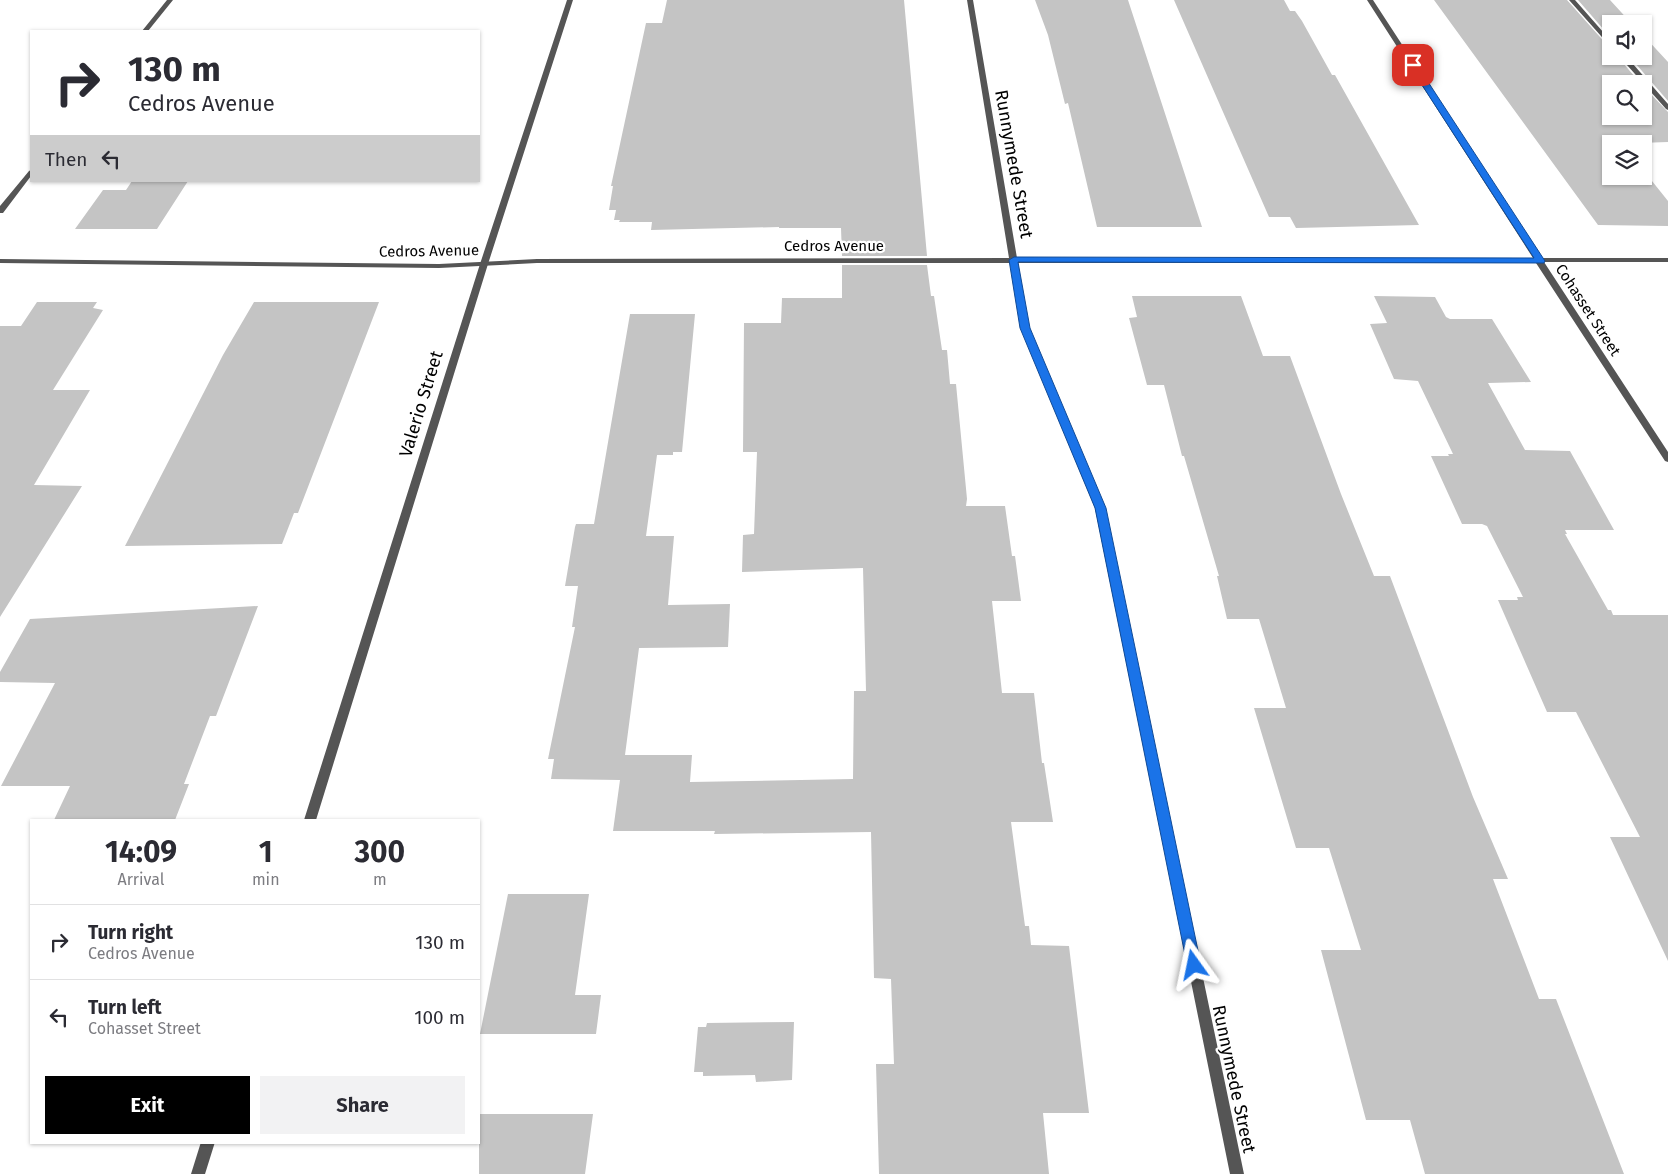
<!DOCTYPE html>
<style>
:root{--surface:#fff;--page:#f2f2f3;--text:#2b2b33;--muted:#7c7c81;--line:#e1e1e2;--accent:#000}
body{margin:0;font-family:"Fira Sans",sans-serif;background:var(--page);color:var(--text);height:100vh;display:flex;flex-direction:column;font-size:19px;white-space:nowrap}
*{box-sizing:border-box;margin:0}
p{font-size:16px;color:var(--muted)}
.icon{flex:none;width:28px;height:28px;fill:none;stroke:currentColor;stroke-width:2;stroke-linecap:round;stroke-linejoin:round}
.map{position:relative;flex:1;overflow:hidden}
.side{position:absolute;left:30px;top:819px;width:450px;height:325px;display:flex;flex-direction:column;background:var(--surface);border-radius:0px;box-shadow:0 1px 4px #0004}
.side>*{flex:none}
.hud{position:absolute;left:30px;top:30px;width:450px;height:152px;border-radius:0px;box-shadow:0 1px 4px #0004;background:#fff;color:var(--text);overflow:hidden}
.buttons{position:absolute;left:1602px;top:15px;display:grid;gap:10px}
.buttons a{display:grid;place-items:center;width:50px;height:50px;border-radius:0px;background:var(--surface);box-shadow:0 1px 4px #0004;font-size:25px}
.pin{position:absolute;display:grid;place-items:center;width:42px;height:42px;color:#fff;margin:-21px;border-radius:10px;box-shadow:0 2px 8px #0006}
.me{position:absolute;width:55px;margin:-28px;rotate:348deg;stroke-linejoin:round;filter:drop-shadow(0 0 4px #0008)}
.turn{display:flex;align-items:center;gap:18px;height:105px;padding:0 15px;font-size:22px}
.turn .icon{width:65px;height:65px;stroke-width:2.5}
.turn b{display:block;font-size:35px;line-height:42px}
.then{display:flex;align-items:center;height:48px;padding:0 15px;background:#0003;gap:10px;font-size:19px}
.eta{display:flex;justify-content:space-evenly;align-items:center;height:85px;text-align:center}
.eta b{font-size:30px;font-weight:700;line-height:35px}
.cta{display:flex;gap:10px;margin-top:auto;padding:10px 15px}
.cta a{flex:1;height:58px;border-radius:0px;background:var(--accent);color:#fff;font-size:20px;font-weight:700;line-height:58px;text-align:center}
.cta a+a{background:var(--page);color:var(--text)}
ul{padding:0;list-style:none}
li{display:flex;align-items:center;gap:15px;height:75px;padding:0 15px;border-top:1px solid var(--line)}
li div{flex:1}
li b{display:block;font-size:19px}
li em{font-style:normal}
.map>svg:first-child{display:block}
</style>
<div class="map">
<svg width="1668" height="1174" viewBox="0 0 1668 1174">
<rect width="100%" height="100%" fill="#fff"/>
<path fill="#c4c4c4" d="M667,0H904L927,256H842L841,228H779V227L651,230L652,222H619L620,220H614L616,210H609L613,186H611L646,23H662Z
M1035,0H1128L1202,227H1097L1068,103L1065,104L1048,35Z
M1174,0H1284L1290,11H1295L1302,21L1332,75H1335L1419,225L1296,228L1290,217H1269Z
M1434,0H1567L1608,46L1611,48V56H1617L1641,84H1611V116H1644V87L1668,112V142L1611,144V176H1644V171L1668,201V226L1598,225Z
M1578,0H1610L1632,24H1611V38Z
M1644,36L1668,62V101L1629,56H1644Z
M132,181H188L157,229H75L103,190H126Z
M842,265H927L931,296H934L942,350H947L950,384H956L967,499L966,506H1005L1012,556H1015L1021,601H992L1002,693H1034L1042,763H1044L1053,822H1011L1025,926H1029L1031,945L1069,946L1089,1113H1043L1049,1174H879L876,1064H894L891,979L874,978L871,832L714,834L715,831H613L620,780L551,779L554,759H548L575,627H572L578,586H565L575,527L576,524H594L630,314H695L682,452H673V455H657L646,536H674L668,605L730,604L728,647L639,648L625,755H692L690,782L853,779L854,691H866L863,568L742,572L743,535L754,534L757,452H743L744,323H781L782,298H842Z
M1132,296H1241L1263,356H1290L1341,494L1374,576H1390L1473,797L1508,879H1493L1539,999H1556L1624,1174H1425L1410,1120H1366L1321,950H1361L1329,848H1296L1254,708H1286L1259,619H1227L1217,576H1219L1184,456H1182L1164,385H1147L1129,318L1137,317Z
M1374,296L1435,297L1446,317L1450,319H1492L1531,382L1488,383L1525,450L1570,451L1614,530H1565L1567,534H1565L1608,610H1611L1613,615H1668V961L1610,837H1640L1576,712H1547L1498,600H1518L1517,597H1523L1487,526L1482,524H1462L1431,456H1449L1448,454H1453L1418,381L1394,379L1370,324L1387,323Z
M37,302H97L93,308L103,310L53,390H90L34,485L82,486L0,617V326H21Z
M254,302H379L308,487L298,513H294L282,544L125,546L223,355Z
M258,606L216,716H210L184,784H189L175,820H54L70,786H1L55,683L0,682V672L30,619Z
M508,894H589L575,995H601L596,1034H480Z
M794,1022L792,1080L756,1082L755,1075L703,1076V1072H694L698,1027H706L707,1023Z
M479,1114H593L585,1174H479Z"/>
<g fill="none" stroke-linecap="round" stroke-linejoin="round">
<path fill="#555" fill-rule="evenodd" d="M1569,0H1575L1611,41V46L1609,45Z
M1619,56H1626L1668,104V110L1666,109Z"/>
<path fill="#555" fill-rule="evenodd" d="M167,0H173L148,31H142Z
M967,0H973L1017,258H1533L1367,0H1373L1541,258H1668V262H1544L1668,452V462L1665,461L1536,263H1018L1029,328L1105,508L1244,1174H1230L1095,508L1021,328L1010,263H537L439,268L0,263V259L439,264L537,259L1009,258Z
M31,170V176L3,213H0V206L29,171Z"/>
<path fill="#555" fill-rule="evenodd" d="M567,0H573L488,264L316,820H304L480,264Z
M201,1142H215L205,1174H191Z"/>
</g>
<path fill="#1a73e8" stroke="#114b97" d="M1413,63L1417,65L1545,261L1544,263L1018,262L1030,328L1106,508L1201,965L1199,970L1194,972L1189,970L1187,965L1095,508L1020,328L1009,260L1014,257L1534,258L1409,65Z"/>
<g text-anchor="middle" stroke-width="4.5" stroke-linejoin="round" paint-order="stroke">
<g font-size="15" fill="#000" stroke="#fff">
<text x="834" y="251">Cedros Avenue</text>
<text transform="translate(429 251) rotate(-1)" y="5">Cedros Avenue</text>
<text transform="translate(1588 310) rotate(57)" y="5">Cohasset Street</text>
</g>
<g font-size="18" fill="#000" stroke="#fff">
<text transform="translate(1014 164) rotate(80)" y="6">Runnymede Street</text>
<text transform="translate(421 404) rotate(-73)" y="6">Valerio Street</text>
<text transform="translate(1234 1079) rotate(78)" y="6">Runnymede Street</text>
</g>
</g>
</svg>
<div class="buttons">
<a><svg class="icon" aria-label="sound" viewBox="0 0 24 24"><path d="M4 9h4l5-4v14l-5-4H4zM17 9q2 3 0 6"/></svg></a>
<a><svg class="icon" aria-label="search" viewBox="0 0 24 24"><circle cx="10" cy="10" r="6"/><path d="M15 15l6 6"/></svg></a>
<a><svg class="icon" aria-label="layers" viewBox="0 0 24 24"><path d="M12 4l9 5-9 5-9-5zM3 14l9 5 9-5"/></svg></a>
</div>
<div class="pin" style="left:1413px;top:65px;background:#d93025"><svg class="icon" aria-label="arrive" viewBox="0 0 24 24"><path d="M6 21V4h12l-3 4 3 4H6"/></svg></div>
<svg class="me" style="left:1194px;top:965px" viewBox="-20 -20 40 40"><path d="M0-17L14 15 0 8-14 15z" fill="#1a73e8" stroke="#fff" stroke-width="4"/></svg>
<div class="hud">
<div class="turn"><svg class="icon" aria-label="right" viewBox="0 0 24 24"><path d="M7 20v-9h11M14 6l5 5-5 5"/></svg><div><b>130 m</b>Cedros Avenue</div></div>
<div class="then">Then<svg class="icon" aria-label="left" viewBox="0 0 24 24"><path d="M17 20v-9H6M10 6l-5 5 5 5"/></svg></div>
</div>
<section class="side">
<div class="eta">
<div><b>14:09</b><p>Arrival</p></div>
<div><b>1</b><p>min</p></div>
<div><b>300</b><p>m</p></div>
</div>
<ul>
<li><svg class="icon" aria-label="right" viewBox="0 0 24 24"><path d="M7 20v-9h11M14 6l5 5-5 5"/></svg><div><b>Turn right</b><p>Cedros Avenue</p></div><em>130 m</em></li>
<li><svg class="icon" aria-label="left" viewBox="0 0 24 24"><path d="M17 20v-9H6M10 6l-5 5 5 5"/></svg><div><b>Turn left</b><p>Cohasset Street</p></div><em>100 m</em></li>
</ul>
<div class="cta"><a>Exit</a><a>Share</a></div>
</section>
</div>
